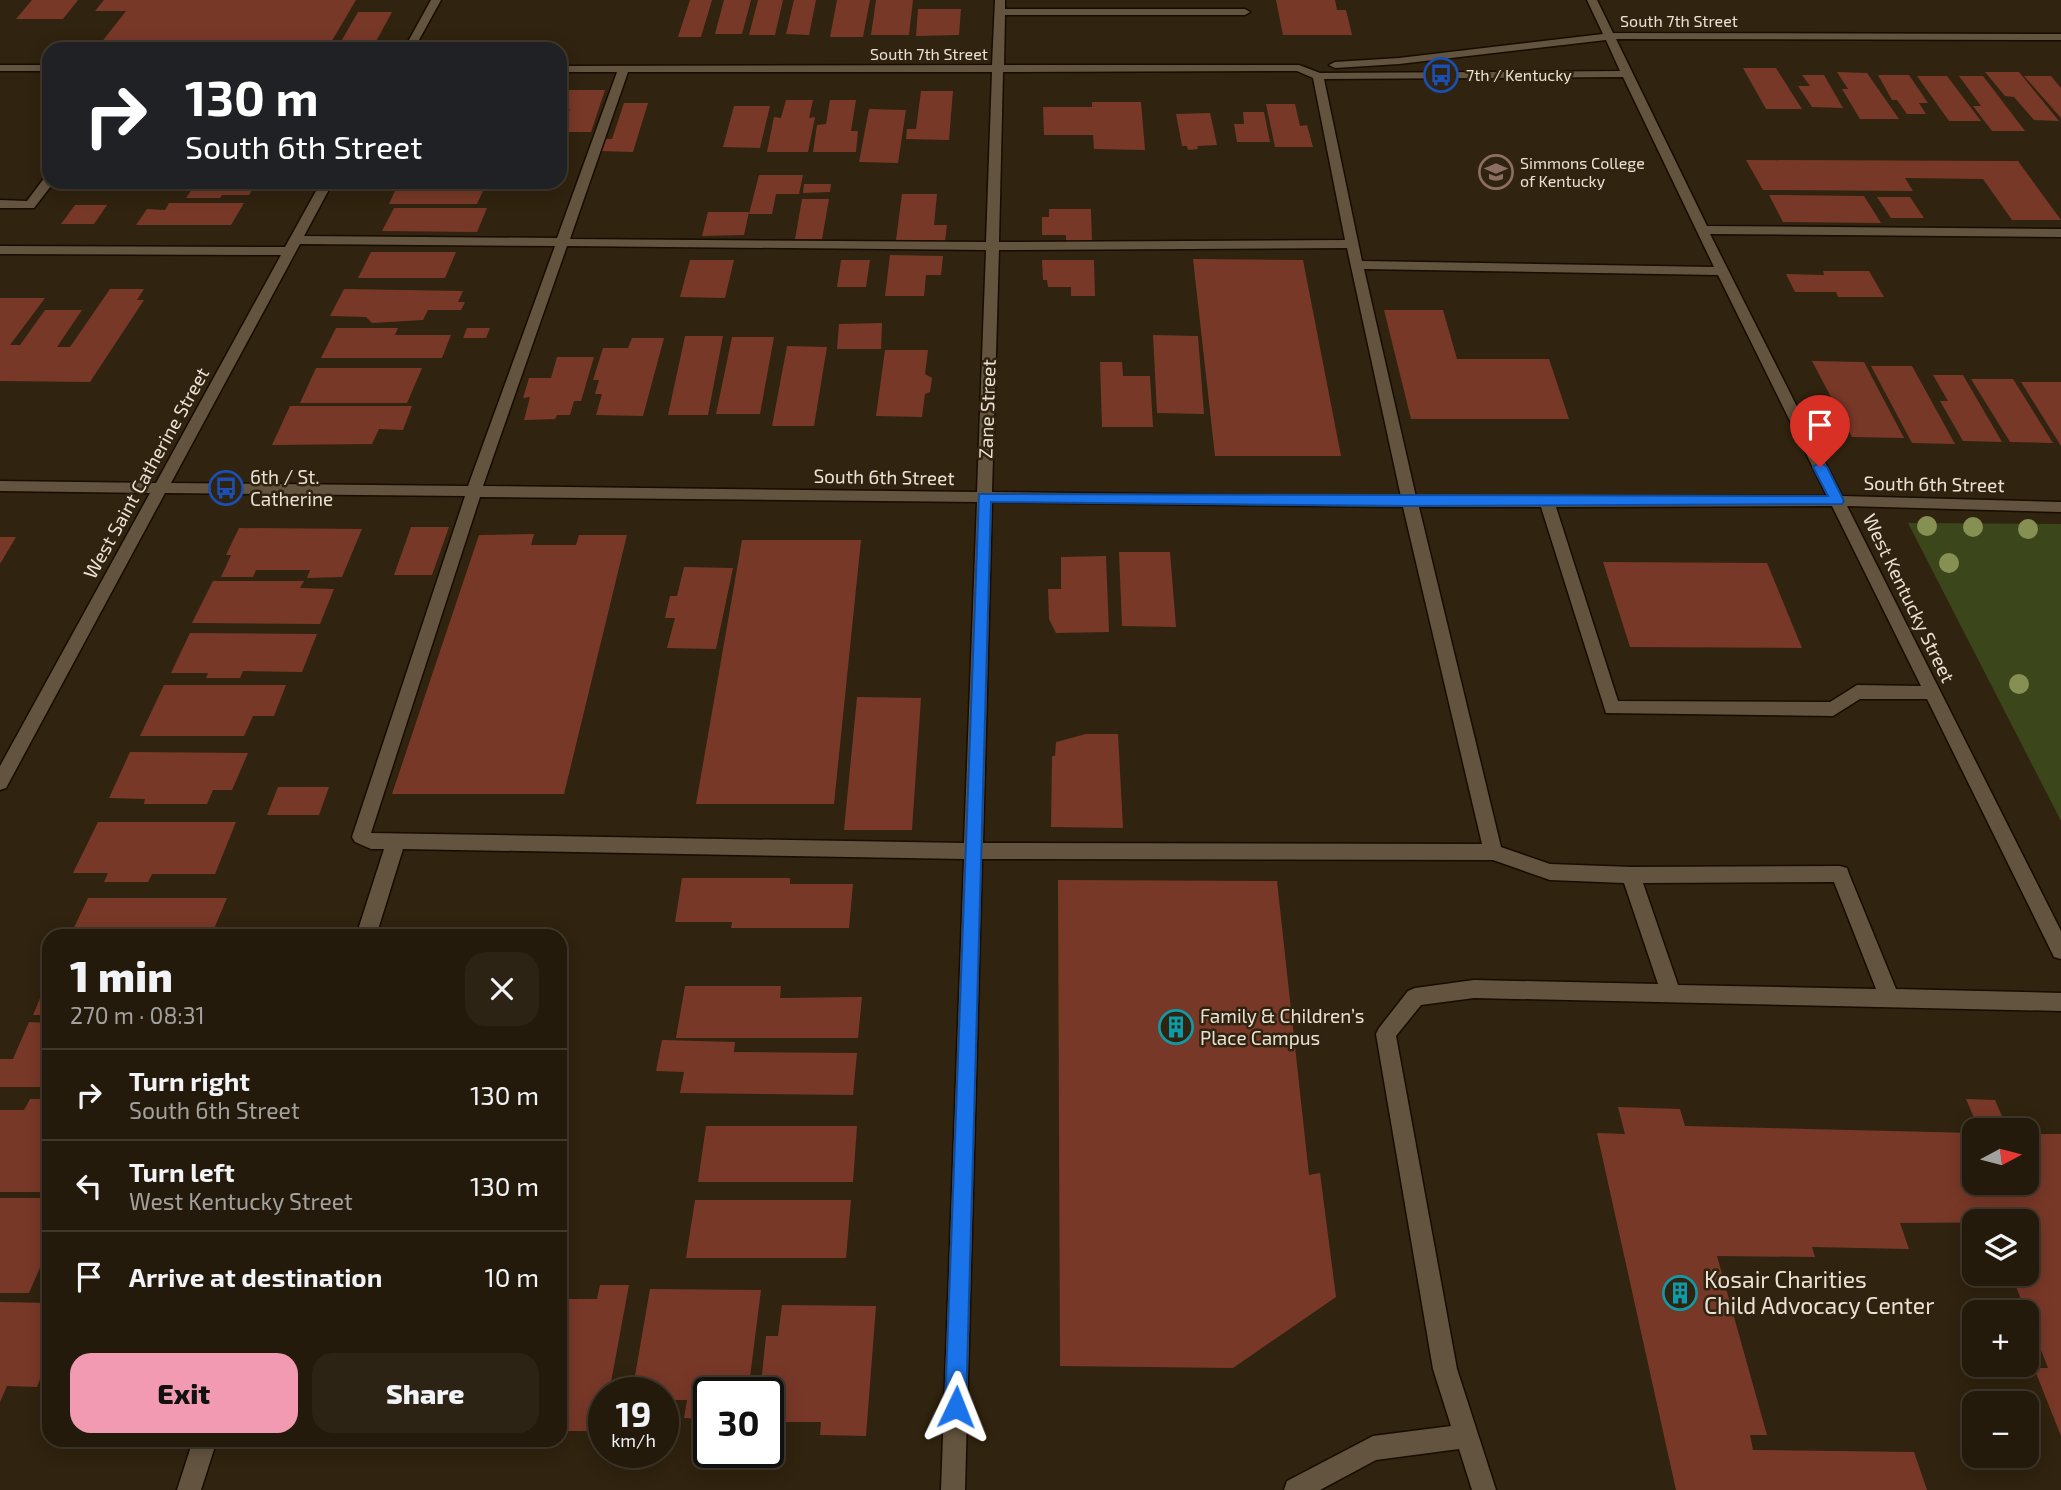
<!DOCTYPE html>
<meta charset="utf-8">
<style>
:root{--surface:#241a0b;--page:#2c2314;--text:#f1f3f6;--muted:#a3a19d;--line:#41382c;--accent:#f19ab2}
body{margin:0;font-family:"Exo 2",sans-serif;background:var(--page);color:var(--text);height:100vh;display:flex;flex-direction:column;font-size:26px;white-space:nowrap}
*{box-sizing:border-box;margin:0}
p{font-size:23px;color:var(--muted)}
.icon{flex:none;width:38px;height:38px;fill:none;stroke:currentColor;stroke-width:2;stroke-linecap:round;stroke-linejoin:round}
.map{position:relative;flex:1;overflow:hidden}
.side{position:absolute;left:42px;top:929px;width:525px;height:518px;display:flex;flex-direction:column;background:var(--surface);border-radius:21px;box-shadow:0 4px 18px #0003,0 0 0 2px var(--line)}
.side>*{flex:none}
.hud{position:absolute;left:42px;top:42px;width:525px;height:147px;border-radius:21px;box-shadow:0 4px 18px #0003,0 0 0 2px var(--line);background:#202124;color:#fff;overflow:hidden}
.needle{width:46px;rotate:83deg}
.buttons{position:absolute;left:1962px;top:1118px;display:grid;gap:14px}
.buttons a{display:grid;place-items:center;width:77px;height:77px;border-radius:14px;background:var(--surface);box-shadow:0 4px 18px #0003,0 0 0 2px var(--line);font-size:35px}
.speed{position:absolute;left:588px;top:1377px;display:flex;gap:14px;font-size:35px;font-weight:700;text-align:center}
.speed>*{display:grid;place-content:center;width:91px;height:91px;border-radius:50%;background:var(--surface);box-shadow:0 4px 18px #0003,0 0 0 2px var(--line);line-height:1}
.speed small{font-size:18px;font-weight:400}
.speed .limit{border:4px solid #111;border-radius:10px;background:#fff;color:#111}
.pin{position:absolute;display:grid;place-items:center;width:60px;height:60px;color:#fff;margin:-72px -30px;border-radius:50% 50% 50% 0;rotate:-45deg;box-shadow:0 0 7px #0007}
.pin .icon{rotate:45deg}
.me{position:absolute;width:77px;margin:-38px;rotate:2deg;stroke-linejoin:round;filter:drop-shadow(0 0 5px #0008)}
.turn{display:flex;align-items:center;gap:24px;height:147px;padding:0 28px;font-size:32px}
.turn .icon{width:91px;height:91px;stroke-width:2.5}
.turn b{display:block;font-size:49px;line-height:60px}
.round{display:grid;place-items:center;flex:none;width:74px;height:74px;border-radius:21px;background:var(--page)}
.head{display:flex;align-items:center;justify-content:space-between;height:119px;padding:0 28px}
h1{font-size:42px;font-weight:800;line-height:52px}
.action{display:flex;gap:14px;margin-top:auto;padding:14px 28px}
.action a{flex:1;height:80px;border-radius:21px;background:var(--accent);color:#111;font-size:28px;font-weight:800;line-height:80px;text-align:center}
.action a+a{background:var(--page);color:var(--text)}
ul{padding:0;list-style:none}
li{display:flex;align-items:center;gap:21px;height:91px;padding:0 28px;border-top:2px solid var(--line)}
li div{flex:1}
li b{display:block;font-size:26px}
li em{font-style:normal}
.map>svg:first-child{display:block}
</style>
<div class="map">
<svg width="2061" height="1490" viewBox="0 0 2061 1490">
<rect width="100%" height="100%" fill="#30230f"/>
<path fill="#3b461b" d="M1908,523L2061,524V821Z"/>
<path fill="#783828" d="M32,0H78L63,19H16Z
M104,0H356L330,44L113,45L114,43H101L126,11H95Z
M690,0H712L701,37H678Z
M724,0H751L742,34H715Z
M758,0H783L775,35H749Z
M794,0H816L809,35L786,34Z
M837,0H870L863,37H830Z
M876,0H913L909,35H871Z
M1276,0H1335L1337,10H1346L1352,35H1283Z
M918,9H961L959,35L916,36Z
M358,12H392L374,45H339Z
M1743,68H1776L1802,109H1766Z
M1837,72L1867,73L1899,119H1860L1842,89H1848Z
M1985,72H2019L2059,121L2034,120L2014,97L2005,96Z
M1802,75H1824L1843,108L1812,107L1798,86H1810Z
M1878,75H1909L1928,103H1919L1926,114H1907L1897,100H1892Z
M1917,76H1947L1981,121H1949Z
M1959,76H1983L2025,131H1992L1973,106H1981Z
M2024,76H2051L2061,88V118Z
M560,90H605L591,132H561L570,109H560Z
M921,91H953L949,140L906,139L907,129H916Z
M786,100H813L809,118L815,117L808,152H767L774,117L781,118Z
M830,100H856L851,131H858L856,152H813L817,125L826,124Z
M1092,102H1141L1145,150L1094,149L1093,135H1044L1043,107H1092Z
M624,103H648L633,152L600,151L605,139H612Z
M1266,104H1295L1300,126L1307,125L1313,147H1275Z
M734,106H770L760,148L723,147Z
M869,109L906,110L898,163L859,162Z
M1243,112H1264L1270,142H1237L1234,124H1244Z
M1210,113L1217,145L1197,146L1198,149L1188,150L1187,146H1182L1176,114Z
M1746,160L2018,161L2061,220H2012L1983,179L1905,178L1913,191L1763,190Z
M759,175H803L799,194H776L772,214H749Z
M178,182H257L249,195H222L220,198H186L195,185H177Z
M399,182H487L477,204H389Z
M804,184H831L830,192L803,193Z
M902,194H937L934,225H947L945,241L896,240Z
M1769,195L1864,196L1881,223L1783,222Z
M1877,197H1910L1924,218H1891Z
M802,199H829L822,239H795Z
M169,203H244L231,225H136L147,209L165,210Z
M75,205H107L94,224H61Z
M394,208H487L477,232L382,231Z
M1049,209H1091L1092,242H1066V235H1042V217H1049Z
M708,212H749L744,235L702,236Z
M371,252H456L445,278H358Z
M890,255L943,256L941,275H926L924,296H885Z
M1193,259L1303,260L1341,456H1215Z
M690,260H734L725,298L680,297Z
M841,260H870L866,287H837Z
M1042,260H1094L1095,296H1071V287H1048L1047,280H1043Z
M1823,271H1869L1884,297H1838L1836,292H1795L1786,274L1824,275Z
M110,289H144L137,300H144L90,382L0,381V298H45L10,345H20L45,310H82L57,347H70Z
M344,289L463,291L458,302H465L461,310H428L423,320L372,323L366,317L330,316Z
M1384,310H1443L1457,359H1549L1569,419H1411Z
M882,323L881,349H837L839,324Z
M336,328H398L395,335H451L442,358H321Z
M467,328H490L486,338H463Z
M1153,335L1198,336L1204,414L1157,413Z
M685,336H723L708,415H668Z
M732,337H774L760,414H716Z
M632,338H664L643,416L596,415L602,394H595L599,380H593L603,348H628Z
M787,346L827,347L814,426H772Z
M885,350H928L925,374L932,378L930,392L925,394L922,417L876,416Z
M557,357H594L581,401H574L570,415H557L555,419L524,420L530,397L523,398L529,378H551Z
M1812,361L1864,362L1904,438L1852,437Z
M1100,362H1122L1123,376H1150L1153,427H1102Z
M1871,366H1912L1955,444L1912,443Z
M316,368H422L407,403H300Z
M1933,375H1963L2002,442L1963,441L1940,401H1948Z
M1971,379H2013L2053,443L2010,442Z
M2021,382H2061V446Z
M290,406H412L403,430L379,429L372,444L272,445Z
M411,527H449L432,575H394Z
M239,528L362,529L342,577L307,578L310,570H256L253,577H221L231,555H226Z
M534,534L531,545H576L579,535H627L564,794H392L479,535Z
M0,537H16L0,564Z
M742,540H861L834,804H696Z
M1119,552H1170L1176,627L1122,626Z
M1106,556L1109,632L1056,633L1049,619L1048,589H1061V557Z
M1603,562L1767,563L1802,648L1630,647Z
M684,567L733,568L716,649L667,648L675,618H665L670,596H677Z
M213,581H304L300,588L334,589L320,624L192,623Z
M190,633L317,634L302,672L243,671L240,678H206L208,673H171Z
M164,685H286L274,716H253L244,736H140Z
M857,697L921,698L912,830H844Z
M1086,734H1118L1123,828L1051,827L1052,756H1055L1056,742Z
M130,752L248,753L232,790H213L207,804H144L145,799L109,798Z
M278,787H329L319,815H267Z
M98,822H236L215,874H152L148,882H104L108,873H73Z
M682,878H790V884H853L849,928H731L732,922H675Z
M1058,880L1277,881L1309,1175L1320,1173L1336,1297L1233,1368L1060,1366Z
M88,898H227L211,936H70Z
M49,979V1015H33L44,989Z
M685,986H781L780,998L862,997L858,1038H676Z
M29,1022L49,1023V1087H0V1059H13Z
M662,1040L735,1042L734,1052L857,1053L853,1095L680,1093L684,1072L656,1071Z
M30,1099H49V1192H0V1110H24Z
M1966,1099L1995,1100L2008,1130H1979Z
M1618,1107L1680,1109L1685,1126L1974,1133V1183H2026V1134H2061V1436L2034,1368H2048L2011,1274H2026V1222L1900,1223L1909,1249L1812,1247L1815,1257L1717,1256L1767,1435H1750L1753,1450L1914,1452L1927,1490H1676L1597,1133L1625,1134Z
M706,1126H857L853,1182H698Z
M0,1198H49V1247L29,1293H0Z
M695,1200H851L846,1258H686Z
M600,1285H629L609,1393H604L603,1431H560V1299H597Z
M650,1289L761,1290L748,1393H709V1419L684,1418L687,1400H663V1393H632Z
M0,1302L49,1303V1356L37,1387L7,1386L0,1402Z
M782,1305L876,1306L866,1436L820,1435L821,1422H769L771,1402H768V1393H760L766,1336H778Z"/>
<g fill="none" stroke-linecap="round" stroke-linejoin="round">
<g stroke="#180c00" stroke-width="3">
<path id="minor" d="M431,0H441L414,49H404Z
M995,0H1005V9H1245L1250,12L1245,15H1005L1004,65H1299L1320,73L1620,71L1606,40L1399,64L1335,68L1329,65L1335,62L1399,58L1603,34L1587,0H1597L1613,33L2061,34V40L1616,39L1707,226L2061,229V237L1710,234L1842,496L2061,502V512L1847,506L2061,931V959L2054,957L1927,699H1860L1833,716L1606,713L1541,507H1419L1501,847L1550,864L1631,867L1840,866L1847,868L1849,874L1896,989L2061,993V1011L1474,998L1421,1005L1396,1036L1457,1369L1496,1490H1472L1459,1449L1376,1460L1320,1490H1284L1287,1481L1373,1436L1451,1426L1433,1369L1376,1034L1379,1028L1408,991L1415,988L1474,980L1658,984L1624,883L1550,880L1493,860L982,859L965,1490H941L964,859L403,849L376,936H356L384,849H371L355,842L352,837L465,496L165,493L6,788L0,790V766L150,493L0,491V481L156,483L281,255L0,254V246L285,247L321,182H333L304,236L557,238L617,72H560V66L992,65ZM1297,71L1313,78L1345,240L999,242L1003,72ZM628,72H992L986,242L570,239ZM1623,77L1714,267L1362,261L1324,79ZM300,244L555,246L468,486L171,483ZM567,246L986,250L977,492L483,486ZM1347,248L1401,497L992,492L999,250ZM1364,269L1718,275L1827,496L1416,497ZM480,497L977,502L964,843L371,833ZM992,502L1403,507L1482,844L983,843ZM1832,506L1921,686L1857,685L1830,702L1618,701L1556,507ZM1834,882L1876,989L1678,985L1643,883Z
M0,65H49V71H0Z
M49,176V182H54L34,208H0V200L27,201L45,177Z
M193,1440H217L201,1490H177Z"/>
</g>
<use href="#minor" fill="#63543f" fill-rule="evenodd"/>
</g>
<g fill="#879053">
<circle cx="1927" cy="526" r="10"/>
<circle cx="1973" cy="527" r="10"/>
<circle cx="2028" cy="529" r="10"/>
<circle cx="1949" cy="563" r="10"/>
<circle cx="2019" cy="684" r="10"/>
</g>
<path fill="#1a73e8" stroke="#114b97" stroke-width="2" d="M1820,462L1827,467L1844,501L1842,504L1409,506L991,502L966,1407L963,1414L956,1417L948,1414L945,1407L979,494L1828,496L1813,467Z"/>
<defs>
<g id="bus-ring" transform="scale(1.75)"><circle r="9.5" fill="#30230f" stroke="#1a4fb4" stroke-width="1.5"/><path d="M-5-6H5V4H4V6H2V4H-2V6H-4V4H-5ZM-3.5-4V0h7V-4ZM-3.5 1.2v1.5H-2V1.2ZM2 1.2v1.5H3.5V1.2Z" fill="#1a4fb4"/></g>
<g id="university-ring" transform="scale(1.75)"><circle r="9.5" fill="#30230f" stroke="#8d6e63" stroke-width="1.5"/><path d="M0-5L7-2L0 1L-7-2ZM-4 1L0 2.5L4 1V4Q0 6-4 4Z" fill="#8d6e63"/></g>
<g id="building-ring" transform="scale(1.75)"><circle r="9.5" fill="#30230f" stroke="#0f9aa8" stroke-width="1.5"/><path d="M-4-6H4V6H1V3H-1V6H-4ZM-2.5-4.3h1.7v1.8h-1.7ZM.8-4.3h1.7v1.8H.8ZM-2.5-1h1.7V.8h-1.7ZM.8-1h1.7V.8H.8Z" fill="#0f9aa8"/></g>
</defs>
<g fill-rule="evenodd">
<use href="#bus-ring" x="1441" y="75"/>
<use href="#university-ring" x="1496" y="172"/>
<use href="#bus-ring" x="226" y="488"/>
<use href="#building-ring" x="1176" y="1027"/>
<use href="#building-ring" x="1680" y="1293"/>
</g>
<g text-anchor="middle" stroke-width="5" stroke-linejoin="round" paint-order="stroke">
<g font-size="16" fill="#eae1d5" stroke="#30230f">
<text x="1679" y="27">South 7th Street</text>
<text x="929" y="60">South 7th Street</text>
</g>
<g font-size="16" fill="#eae1d5" stroke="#30230f" text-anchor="start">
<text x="1466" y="81">7th / Kentucky</text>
<text x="1520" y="169">Simmons College<tspan x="1520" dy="18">of Kentucky</tspan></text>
</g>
<g font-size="19" fill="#eae1d5" stroke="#30230f">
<text transform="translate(987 409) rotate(-88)" y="7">Zane Street</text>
<text transform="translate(146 473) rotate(-61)" y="7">West Saint Catherine Street</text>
<text transform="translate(884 477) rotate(1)" y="7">South 6th Street</text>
<text transform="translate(1934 484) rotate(1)" y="7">South 6th Street</text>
<text transform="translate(1909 598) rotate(64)" y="7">West Kentucky Street</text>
</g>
<g font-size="19" fill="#eae1d5" stroke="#30230f" text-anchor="start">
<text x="250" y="484">6th / St.<tspan x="250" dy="22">Catherine</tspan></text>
<text x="1200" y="1023">Family &amp; Children’s<tspan x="1200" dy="22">Place Campus</tspan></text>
</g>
<g font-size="23" fill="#eae1d5" stroke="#30230f" text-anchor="start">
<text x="1704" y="1288">Kosair Charities<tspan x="1704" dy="26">Child Advocacy Center</tspan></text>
</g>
</g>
</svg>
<div class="buttons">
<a><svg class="needle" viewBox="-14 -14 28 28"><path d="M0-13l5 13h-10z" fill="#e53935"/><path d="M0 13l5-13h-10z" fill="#a3a19d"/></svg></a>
<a><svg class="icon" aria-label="layers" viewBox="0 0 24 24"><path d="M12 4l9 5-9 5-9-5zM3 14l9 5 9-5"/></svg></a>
<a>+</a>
<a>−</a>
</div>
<div class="speed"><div>19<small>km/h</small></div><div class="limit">30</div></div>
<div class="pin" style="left:1820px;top:467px;background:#d93025"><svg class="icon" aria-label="arrive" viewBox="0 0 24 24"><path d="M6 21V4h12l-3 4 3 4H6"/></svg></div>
<svg class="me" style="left:956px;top:1407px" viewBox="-20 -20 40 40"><path d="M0-17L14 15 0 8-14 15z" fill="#1a73e8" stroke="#fff" stroke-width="4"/></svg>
<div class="hud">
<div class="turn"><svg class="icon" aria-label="right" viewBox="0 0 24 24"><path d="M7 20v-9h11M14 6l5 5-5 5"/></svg><div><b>130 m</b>South 6th Street</div></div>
</div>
<section class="side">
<div class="head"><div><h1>1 min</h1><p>270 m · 08:31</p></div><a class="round"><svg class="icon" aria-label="close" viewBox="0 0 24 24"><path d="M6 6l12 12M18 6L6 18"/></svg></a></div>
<ul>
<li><svg class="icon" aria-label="right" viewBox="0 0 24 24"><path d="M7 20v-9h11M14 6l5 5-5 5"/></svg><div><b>Turn right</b><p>South 6th Street</p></div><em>130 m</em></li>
<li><svg class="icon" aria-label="left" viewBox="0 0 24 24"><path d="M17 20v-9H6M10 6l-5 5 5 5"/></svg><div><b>Turn left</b><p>West Kentucky Street</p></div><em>130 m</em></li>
<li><svg class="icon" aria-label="arrive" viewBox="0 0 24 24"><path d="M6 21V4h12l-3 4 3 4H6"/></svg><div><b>Arrive at destination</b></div><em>10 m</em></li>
</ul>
<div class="action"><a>Exit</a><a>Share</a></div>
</section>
</div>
